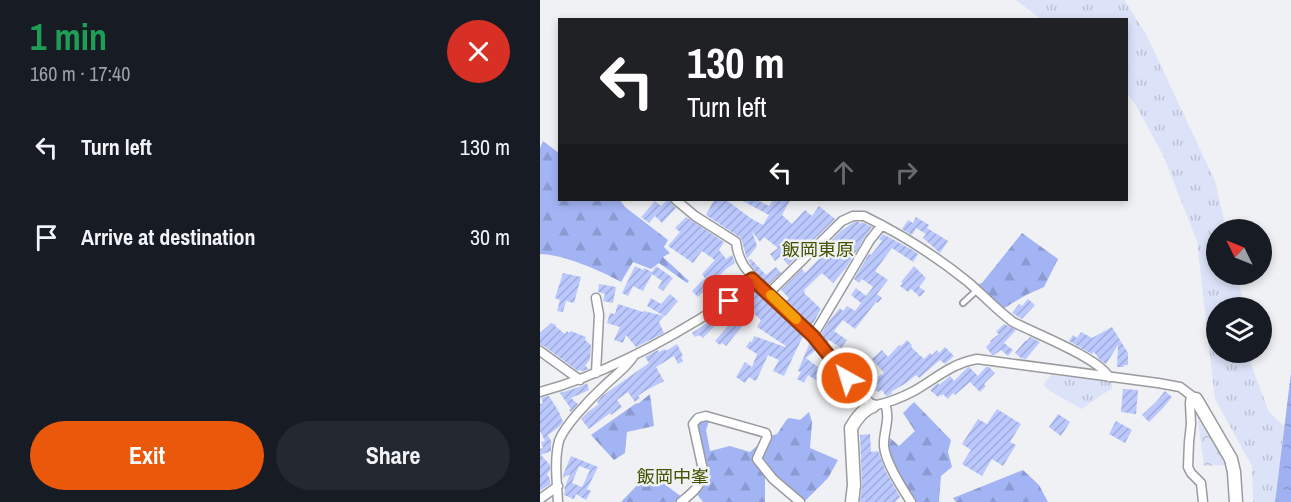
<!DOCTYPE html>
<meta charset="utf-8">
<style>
:root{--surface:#171b24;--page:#242831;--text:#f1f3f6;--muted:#9ea1a6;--accent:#ea580c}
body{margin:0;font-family:"Archivo Narrow","Noto Sans JP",sans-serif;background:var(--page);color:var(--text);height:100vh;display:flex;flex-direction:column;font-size:22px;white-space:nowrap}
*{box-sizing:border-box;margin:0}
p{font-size:20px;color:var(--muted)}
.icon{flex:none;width:33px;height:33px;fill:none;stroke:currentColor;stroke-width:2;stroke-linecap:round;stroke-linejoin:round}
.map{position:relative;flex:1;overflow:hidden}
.side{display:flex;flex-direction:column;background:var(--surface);width:540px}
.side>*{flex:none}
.guide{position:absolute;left:18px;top:18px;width:570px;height:183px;border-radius:0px;box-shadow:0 3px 9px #0003;background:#202124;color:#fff;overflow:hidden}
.needle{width:39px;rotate:313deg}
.tools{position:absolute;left:666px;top:219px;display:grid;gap:12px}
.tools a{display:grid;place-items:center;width:66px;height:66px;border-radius:50%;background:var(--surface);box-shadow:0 3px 9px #0003;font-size:30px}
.pin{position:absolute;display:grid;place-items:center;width:51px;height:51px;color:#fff;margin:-26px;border-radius:12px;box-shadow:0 3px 9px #0006}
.me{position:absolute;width:66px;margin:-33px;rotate:321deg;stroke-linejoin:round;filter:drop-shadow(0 0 4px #0008)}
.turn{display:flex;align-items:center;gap:21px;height:126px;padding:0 30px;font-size:27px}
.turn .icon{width:78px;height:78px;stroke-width:2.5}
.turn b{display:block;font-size:42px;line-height:51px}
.lanes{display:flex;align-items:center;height:57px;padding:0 30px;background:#0003;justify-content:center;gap:30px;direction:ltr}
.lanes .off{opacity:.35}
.round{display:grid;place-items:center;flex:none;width:63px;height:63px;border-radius:32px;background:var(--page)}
.head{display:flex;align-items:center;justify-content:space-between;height:102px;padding:0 30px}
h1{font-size:36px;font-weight:700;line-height:45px;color:#1e9e55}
.primary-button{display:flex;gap:12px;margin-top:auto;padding:12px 30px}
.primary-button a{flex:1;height:69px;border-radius:36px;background:var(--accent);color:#fff;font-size:24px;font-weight:700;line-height:69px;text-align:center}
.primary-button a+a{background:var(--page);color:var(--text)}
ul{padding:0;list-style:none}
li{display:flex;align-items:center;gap:18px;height:90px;padding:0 30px}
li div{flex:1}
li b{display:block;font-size:22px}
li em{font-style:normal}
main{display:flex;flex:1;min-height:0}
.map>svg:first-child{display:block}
</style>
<main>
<section class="side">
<div class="head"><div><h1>1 min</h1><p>160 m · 17:40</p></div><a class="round" style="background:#d93025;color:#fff"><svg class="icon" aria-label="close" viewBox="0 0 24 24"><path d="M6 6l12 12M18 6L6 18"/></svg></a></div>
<ul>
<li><svg class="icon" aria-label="left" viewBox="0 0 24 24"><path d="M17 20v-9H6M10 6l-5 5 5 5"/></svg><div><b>Turn left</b></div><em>130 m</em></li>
<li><svg class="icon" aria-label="arrive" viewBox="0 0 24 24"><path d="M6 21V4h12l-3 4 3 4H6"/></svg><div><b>Arrive at destination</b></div><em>30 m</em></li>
</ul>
<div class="primary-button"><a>Exit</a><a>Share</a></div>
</section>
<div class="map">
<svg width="751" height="502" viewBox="0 0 751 502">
<defs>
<pattern id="grass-tufts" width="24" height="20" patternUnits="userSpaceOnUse" patternTransform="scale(1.5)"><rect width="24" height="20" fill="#dce2f8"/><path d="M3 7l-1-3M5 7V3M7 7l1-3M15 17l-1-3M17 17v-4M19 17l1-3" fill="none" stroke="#bcc1d4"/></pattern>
<pattern id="forest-firs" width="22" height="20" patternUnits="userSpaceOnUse" patternTransform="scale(1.5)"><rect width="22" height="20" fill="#a3b4f4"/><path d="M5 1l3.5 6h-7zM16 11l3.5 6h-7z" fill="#8b9ad0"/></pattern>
<pattern id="park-crowns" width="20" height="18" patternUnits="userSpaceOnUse" patternTransform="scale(1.5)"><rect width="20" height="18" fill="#dce2f8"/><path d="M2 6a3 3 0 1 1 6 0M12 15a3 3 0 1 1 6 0" fill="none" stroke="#bcc1d4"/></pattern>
<pattern id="water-ripples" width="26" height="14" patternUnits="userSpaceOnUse" patternTransform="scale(1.5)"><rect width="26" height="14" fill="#a0b1f1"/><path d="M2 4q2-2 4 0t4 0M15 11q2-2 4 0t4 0" fill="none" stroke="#8997ce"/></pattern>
<pattern id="building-hatch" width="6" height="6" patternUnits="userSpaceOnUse" patternTransform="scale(1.5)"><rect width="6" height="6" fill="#bac8fd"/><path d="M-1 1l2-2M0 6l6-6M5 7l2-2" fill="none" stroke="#9fabd8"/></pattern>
</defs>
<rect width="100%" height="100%" fill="#f0f1f4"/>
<path fill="url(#grass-tufts)" d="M476,0H584L606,34L675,181L686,229L676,230V274L697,275L704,307L676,308V352L710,353L711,364L729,412L744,426L735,502H713L712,466L675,399L657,241L623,155L594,102L587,94L586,20L501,19Z
M513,372L572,381V389L561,395L542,409L510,391L503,385Z"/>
<path fill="url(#forest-firs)" d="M3,141L19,153L20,200H80L85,207L128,240L124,247L130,253L123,257L149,281L147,283L119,263L111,269L93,262L81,282C62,271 22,254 0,254V148Z
M482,233L518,259L504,287L486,295L461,310L435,285L442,283Z
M110,394L114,426L87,432L85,453L74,460L51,435L95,404L99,403Z
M374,402L411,440L408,452L412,467L401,476L399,502H374L348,454L347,445L348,436L359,446L375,431L363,413Z
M269,412L272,422L270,448L298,460L288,478L264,502L238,480L221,460L230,436L237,434L247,419L250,418L260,420Z
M170,418L166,430L170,451L190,446L210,452L220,443L213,458V461L225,475V502H163L156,493L165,478L157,425L161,421Z
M483,470L499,485L508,502H416L413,498Z
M112,475L142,497L136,502H81L105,477Z"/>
<path fill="url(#park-crowns)" d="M656,405L689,465L664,466Z"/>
<path fill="url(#water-ripples)" d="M751,373V502H735Z"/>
<path fill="url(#building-hatch)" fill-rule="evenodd" d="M127,200H130L132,204L136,208L122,223L115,216L109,223L101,217L115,201L121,206Z
M174,200H186L212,219L223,225L229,215L201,200H217L229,206L233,200H250L242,215L252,224L265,210L272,216L279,206L295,219L248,265L241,256L235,261L230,254L238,248L224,237L220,242L212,231L217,246L207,259L201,238L166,215Z
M146,217L184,242L179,250L186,259L192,255L195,263L186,269L177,278L186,288L189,285L192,288L185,295L169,305L168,303L183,295L172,284L158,297L152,291L165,278L162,274L175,260L162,251L153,263L128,246L140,232L135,228Z
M376,217L389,225L387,228L408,241L400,253L383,238L386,234L376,228L372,235L362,229L368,220L373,223Z
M314,222H319L320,224L322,222L332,227L325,237L306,268L293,283L282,273L264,290L265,292L264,293L281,309L272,325L246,301L249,298L241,290L262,269L265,273L280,258L277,255L301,231Z
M343,234L374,251L378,254L377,256L373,262L352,248L335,271L348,280L337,294L342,298L338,303L336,302L315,329L303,320L294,331L307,340L301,348L289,340L287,343L281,334L289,321L300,308L303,311L307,306L315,311L321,303L311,295L316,288L326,296L333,287L322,279L319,283L314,279L329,254L331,255L342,241L339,239Z
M211,259L226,275L236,267L241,273L228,285L218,276L208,260Z
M95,266L103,270L104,268L112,272L116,266L133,278L123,291L118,288L122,281L112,274L103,291L93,286L88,296L82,293Z
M374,266L386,278L379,287L385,291L380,297L371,289L368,292L360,286L363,283L361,282Z
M23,273L41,277L34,303L26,301L23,312L17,311L20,300L15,298Z
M59,284L76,287L73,303L63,301L65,294L58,292Z
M213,289L263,336L244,376L233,371L239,360L228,355L217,379L215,381L209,377L205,383L196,377L205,362L212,367L217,354L206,347L210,341L212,342L214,336L245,347L246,346L217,327L221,320L213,313L186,346L182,343L180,345L175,341L201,311L195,305L163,338L159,335L155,337L152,333L192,306Z
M130,294L138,301L126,315L124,316L107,306L111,298L121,304Z
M488,299L495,305L482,319L472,313L479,304L482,306Z
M78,304L103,312L104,311L124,316L119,322L124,333L96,347L86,335L83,343L74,340L80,327L67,323L70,313L75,314Z
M11,323L16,325L15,326L25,334L27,331L29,333L31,331L46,337L45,340L51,345L50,359L45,366L49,369L42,371L39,370L38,371L4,346L0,345V333Z
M464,324L476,330L464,343L473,350L468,356L461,350L454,355H452L446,347L451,342L450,341L459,334L456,332Z
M572,327L588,353V365H584V367H577L578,345L566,364L560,360L554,352L552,354L529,341L533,335L537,338L541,332L552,338Z
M490,337L500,342L486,359L481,358L475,353L486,340L487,341Z
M367,340L372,345L371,347L384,359L390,353L392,355L397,350L399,353L405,347L414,356L405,364L400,360L379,378L376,375L366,383L351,392L352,394L346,396L342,390L338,392L337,390L332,394L326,384L344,373L332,359L342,350L348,357L359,345L361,346Z
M270,342L276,350L266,358L283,371L289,366L297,376L290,382L291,383L288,388L268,375L264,383L257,379L261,372L258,371Z
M137,344L143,356L141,357L143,361L138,364L134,356L116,367L124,381L105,391L98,396L100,398L95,402L88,392L77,400L82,407L71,415L70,413L49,429L41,419L48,412L59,404L57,402L62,396L109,363L105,357L118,350L119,352L125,349L126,351Z
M305,350L309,355L311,353L318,361L310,371L298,357Z
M429,367L438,376L446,367H449L455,373L444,384L446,386L440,392L430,382L415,395L413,393L408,399L403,394L401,396L400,395L398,397L390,390L398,383L399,385L410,376L414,381L426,369Z
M47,383L49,390L31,398L38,404L31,412L29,410L31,409L20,393L42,386Z
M583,389L598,390L596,414L581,412Z
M625,391L632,397L623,408L609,422L602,415L616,402Z
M9,396L19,412L23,422L19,427L8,435L12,443H11V451L1,455L10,465V470L7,474L10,479V484L0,491V449L3,448L1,442L5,441L0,431V404L3,403L1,398Z
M457,409L481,424L470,442L476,445L463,466L452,459L442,476L422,464L431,450L422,444L438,419L447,424Z
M518,414L530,422L521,436L509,427Z
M576,421L592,430L585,443L569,434Z
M330,434L331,452L338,451L345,470L360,497L355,502H320L322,485L320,435Z
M31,456L58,467L47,489L51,491L46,500L36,494L34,499L24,495L25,489H24L30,474L23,478V475ZM39,466L50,470L42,487L32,483Z"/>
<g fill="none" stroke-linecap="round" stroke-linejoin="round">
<g stroke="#9a9b9f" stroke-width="8">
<path id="lane" d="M423,303L437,290"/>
</g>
<g stroke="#9a9b9f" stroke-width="11">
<path id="street" d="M136,200L155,216L196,242C197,251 199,258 204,266C208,271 211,273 212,279L273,336L307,378L333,406C347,403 361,398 374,391C397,378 410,364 437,359L618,383L640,387L656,399
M229,293L302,221L313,216H324C361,234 396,256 428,282C443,295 457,310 473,322C496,334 557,357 569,377
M56,298L59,315L56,373
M273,336L330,240L342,225
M0,351L40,380
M0,392C66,374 128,340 185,303C196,297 201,285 212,279
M651,395L650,403L651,424L649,442L648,467L651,473L661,483L663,502
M345,404C351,419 343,432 344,446C345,462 362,488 371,502
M0,499L18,486
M18,502C17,483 14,460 19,441C24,426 51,398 63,387C73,377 85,369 93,357
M141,502C152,493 163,485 163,470L153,424L158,418L166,416L226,433L227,437L217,459L233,479L260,502"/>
</g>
<g stroke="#9a9b9f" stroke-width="15">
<path id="secondary" d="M656,399L691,459L694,472L696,502
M312,502L314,485L311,428C316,419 324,409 333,406"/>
</g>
<use href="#lane" stroke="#fff" stroke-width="4.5"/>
<use href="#street" stroke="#fff" stroke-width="8"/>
<use href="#secondary" stroke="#fff" stroke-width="12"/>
</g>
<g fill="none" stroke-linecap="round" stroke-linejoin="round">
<g stroke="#983908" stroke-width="15">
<path id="route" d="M189,301L207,282L212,279L273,336L307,378"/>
</g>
<use href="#route" stroke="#ea580c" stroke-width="10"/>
<path stroke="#f59e0b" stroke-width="10" d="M231,295L256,319"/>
</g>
<g text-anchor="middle" stroke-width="5" stroke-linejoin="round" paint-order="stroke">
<g font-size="18" fill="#425402" stroke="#f0f1f4">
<text x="278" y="256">飯岡東原</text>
<text x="133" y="483">飯岡中峯</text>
</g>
</g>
</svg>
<div class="tools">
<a><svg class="needle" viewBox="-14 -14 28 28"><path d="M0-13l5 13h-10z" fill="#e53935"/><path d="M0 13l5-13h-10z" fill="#9ea1a6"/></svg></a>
<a><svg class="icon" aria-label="layers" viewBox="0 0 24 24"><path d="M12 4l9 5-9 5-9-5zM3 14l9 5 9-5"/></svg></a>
</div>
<div class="pin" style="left:189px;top:301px;background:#d93025"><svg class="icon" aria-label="arrive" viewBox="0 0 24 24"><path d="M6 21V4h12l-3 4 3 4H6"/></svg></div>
<svg class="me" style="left:307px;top:378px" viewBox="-20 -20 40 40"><circle r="17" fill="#ea580c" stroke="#fff" stroke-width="3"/><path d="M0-11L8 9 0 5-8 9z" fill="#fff"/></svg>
<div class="guide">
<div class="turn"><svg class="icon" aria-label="left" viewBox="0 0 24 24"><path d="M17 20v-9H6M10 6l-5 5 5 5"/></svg><div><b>130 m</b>Turn left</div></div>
<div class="lanes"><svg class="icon" aria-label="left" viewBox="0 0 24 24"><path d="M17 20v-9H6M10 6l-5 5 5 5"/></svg><svg class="icon off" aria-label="ahead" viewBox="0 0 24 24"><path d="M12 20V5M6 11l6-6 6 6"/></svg><svg class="icon off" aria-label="right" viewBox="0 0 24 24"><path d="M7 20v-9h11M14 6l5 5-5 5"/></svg></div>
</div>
</div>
</main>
